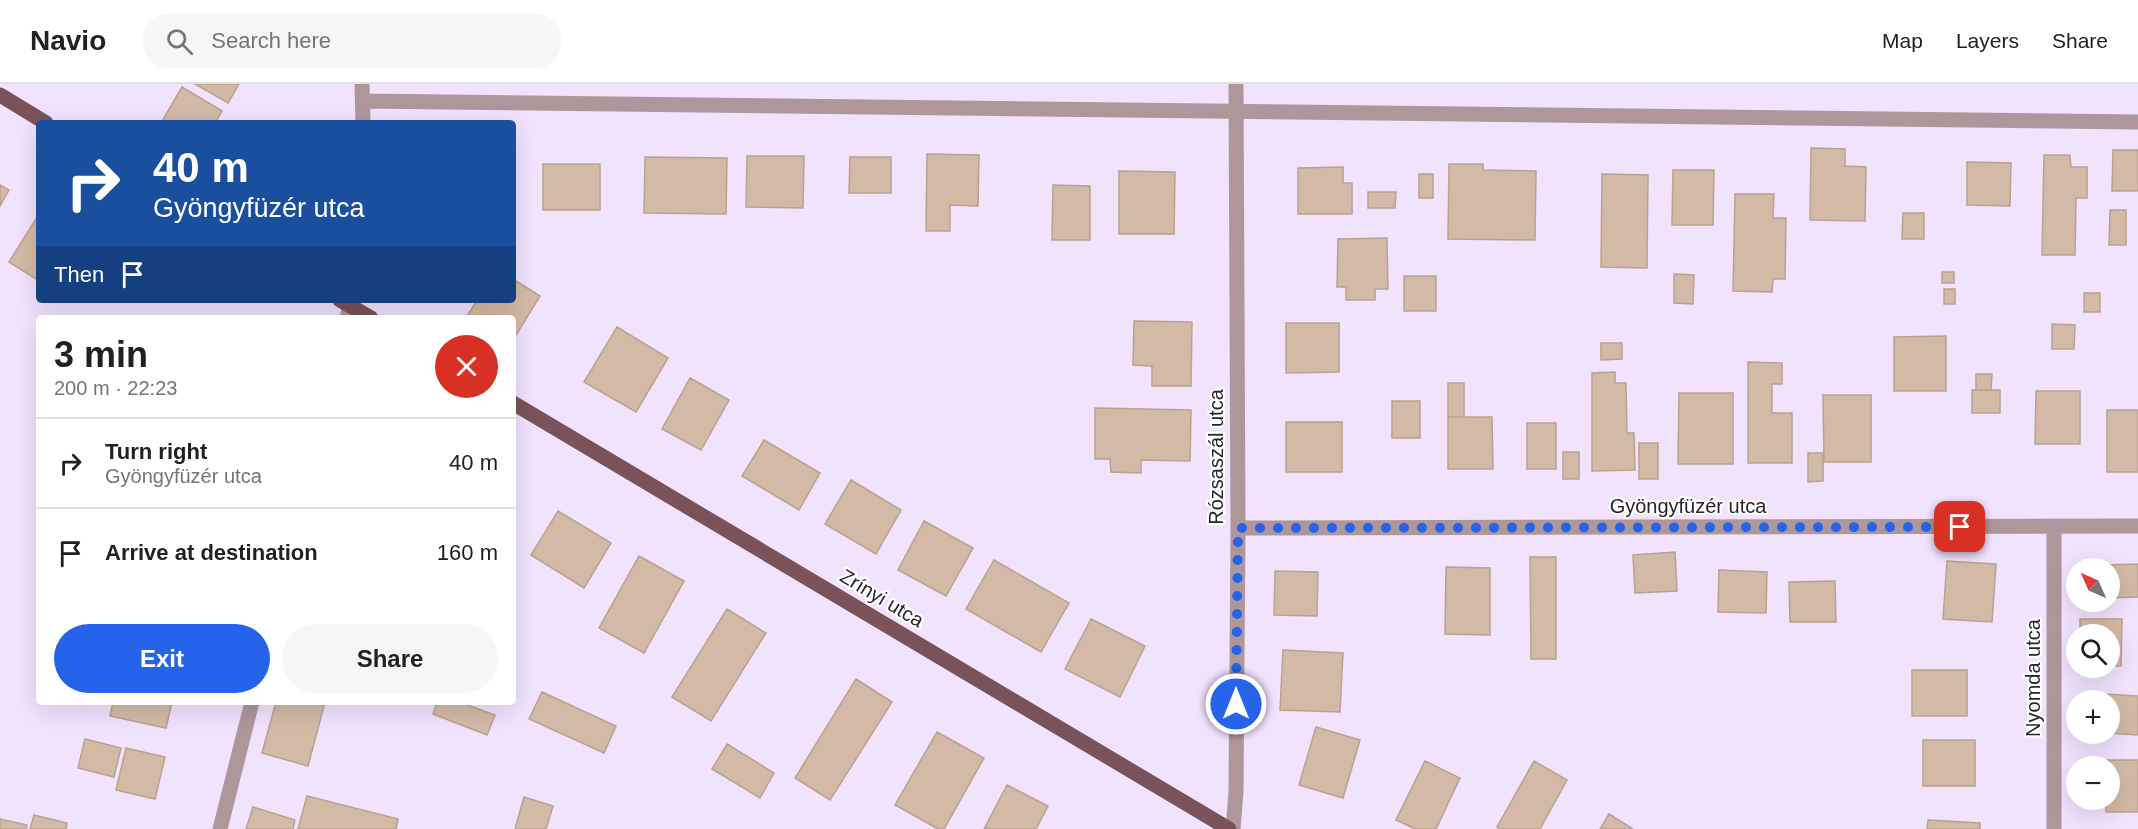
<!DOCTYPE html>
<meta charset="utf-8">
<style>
:root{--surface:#fff;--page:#f6f6f6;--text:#202124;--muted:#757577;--line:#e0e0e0;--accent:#2563eb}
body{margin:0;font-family:Helvetica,sans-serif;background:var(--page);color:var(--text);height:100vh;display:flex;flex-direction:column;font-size:22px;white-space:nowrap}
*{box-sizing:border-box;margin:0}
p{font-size:20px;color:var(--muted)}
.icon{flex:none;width:33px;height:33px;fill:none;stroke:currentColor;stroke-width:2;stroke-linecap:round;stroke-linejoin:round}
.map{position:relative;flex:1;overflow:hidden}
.side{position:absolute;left:36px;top:231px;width:480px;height:390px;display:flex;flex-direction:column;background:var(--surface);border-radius:6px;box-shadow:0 6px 24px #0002}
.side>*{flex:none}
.top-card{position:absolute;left:36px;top:36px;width:480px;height:183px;border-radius:6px;box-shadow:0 6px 24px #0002;background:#1a4fa0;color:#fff;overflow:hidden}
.needle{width:39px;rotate:315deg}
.tools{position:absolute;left:2066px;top:474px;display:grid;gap:12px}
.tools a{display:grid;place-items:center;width:54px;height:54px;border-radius:50%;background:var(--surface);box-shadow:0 6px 24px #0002;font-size:30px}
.pin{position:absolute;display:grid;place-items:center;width:51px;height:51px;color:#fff;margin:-26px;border-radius:12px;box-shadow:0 3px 9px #0006}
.me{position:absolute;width:66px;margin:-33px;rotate:0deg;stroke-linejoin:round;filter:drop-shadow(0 0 4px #0008)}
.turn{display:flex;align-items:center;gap:21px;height:126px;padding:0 18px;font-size:27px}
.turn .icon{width:78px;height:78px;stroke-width:2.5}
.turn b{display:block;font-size:42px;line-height:51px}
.then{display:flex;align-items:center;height:57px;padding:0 18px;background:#0003;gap:12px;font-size:22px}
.round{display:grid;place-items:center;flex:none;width:63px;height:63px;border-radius:32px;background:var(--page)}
.headline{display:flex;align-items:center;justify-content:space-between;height:102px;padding:0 18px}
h1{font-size:36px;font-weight:700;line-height:45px}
.action{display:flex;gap:12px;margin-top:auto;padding:12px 18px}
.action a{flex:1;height:69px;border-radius:36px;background:var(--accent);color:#fff;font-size:24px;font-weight:700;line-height:69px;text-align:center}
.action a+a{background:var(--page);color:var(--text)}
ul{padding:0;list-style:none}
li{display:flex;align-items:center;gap:18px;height:90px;padding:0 18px;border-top:2px solid var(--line)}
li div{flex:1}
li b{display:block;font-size:22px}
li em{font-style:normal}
header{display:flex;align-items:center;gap:36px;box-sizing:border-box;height:84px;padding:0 30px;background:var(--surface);border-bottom:2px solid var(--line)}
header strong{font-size:28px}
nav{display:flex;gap:33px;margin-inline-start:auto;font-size:21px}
.search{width:420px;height:54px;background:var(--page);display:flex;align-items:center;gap:15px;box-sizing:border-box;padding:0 21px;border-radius:33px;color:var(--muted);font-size:22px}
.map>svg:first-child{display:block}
</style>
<header>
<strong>Navio</strong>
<div class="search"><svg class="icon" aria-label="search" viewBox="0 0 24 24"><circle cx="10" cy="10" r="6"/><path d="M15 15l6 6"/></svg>Search here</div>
<nav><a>Map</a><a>Layers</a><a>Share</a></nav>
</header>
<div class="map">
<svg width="2138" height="745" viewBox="0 0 2138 745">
<rect width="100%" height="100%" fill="#f1e2fd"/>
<path fill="#d3baa6" stroke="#baa18e" stroke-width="1.5" d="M195,0H239L228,19Z
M182,3L222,27L215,39H161Z
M1811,64L1845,65V82L1866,83L1865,137L1810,136Z
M2113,66H2138V107H2112Z
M927,70L979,71L978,122L950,121V147H926Z
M2044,71H2070L2071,83H2087V114H2076L2075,171H2042Z
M747,72H804L803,124L746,123Z
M645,73L727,74L726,130L644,129Z
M850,73H891V109H849Z
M1967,78L2011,79L2010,122L1967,121Z
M543,80H600V126H543Z
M1449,80H1483V86L1536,87L1535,156L1448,155Z
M1343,83V99H1352V130H1298V84Z
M1673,86H1714L1713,141H1672Z
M1119,87L1175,88L1174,150H1119Z
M1419,90H1433V114H1419Z
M1602,90L1648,91L1647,184L1601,183Z
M0,101L9,106L0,122Z
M1053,101L1090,102V156H1052Z
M1368,108H1396L1395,124H1368Z
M1735,110H1774L1773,134H1786L1785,195H1773L1772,208L1733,207Z
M2110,126H2126V161H2109Z
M1903,129H1924V155H1902Z
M39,130V197L9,178Z
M1387,154L1388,205H1375V216H1346V203H1337L1338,155Z
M1942,188H1954V199H1942Z
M1674,190L1694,191L1693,220L1674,219Z
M1404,192H1436V227H1404Z
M513,195L540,212L513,256V234H466L477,216H513Z
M1944,205H1955V220H1944Z
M2084,209H2100V228H2084Z
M1134,237L1192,238L1191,302H1152V282L1133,281Z
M1286,239H1339V288L1286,289Z
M2052,240L2075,241L2074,265H2052Z
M617,243L668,274L636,328L584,298Z
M1946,252V307H1894V253Z
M1601,259H1622V275L1601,276Z
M1748,278L1782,279V300H1772V329H1792V379H1748Z
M1615,288V299H1626L1627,349H1634L1635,386L1592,387V289Z
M1976,290H1992L1991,306H1976Z
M690,294L729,316L701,366L662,345Z
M1448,299H1464V333H1448Z
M1972,306H2000V329H1972Z
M2036,307H2080V360H2035Z
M1679,309H1733V380H1678Z
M1823,311H1871V378H1824Z
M1392,317H1420V354H1392Z
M1095,324L1191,326L1190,377L1141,376V389L1111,388L1110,375H1095Z
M2107,326H2138V388H2107Z
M1448,333H1492L1493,385H1448Z
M1286,338H1342V388H1286Z
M1527,339H1556V385H1527Z
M764,356L820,389L799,426L742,392Z
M1639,359H1658V395H1639Z
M1563,368H1579V395H1563Z
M1808,369H1823V397L1808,398Z
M851,396L901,426L876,470L825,440Z
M558,427L611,459L584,504L531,471Z
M924,437L973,464L946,512L898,486Z
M1675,468L1677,507L1635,509L1633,471Z
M639,472L684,497L644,569L599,544Z
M1530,473H1556V575H1531Z
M994,476L1069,519L1041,568L966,525Z
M1947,477L1996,480L1992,538L1943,535Z
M2138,480V513L2109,514V484L2107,481Z
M1446,483L1490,484V551L1445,550Z
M1719,486L1767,488L1766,529L1718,528Z
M1275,487L1318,488L1317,532L1274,531Z
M1835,497L1836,538H1790L1789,498Z
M727,525L766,549L711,637L672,613Z
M1091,535L1145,562L1120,613L1065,585Z
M2080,535H2122L2121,582H2109V550H2080Z
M1283,566L1343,569L1340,628L1280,626Z
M1912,586H1967V632H1912Z
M856,595L892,618L830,716L795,694Z
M542,608L616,642L604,669L529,635Z
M2086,609L2138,612V651L2109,649V616H2086Z
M113,618H172L166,644L110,632Z
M276,618H325L308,682L262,669Z
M437,618H459L495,631L487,651L433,630Z
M1316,643L1360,656L1343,714L1299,701Z
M937,648L984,674L944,745H938L895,721Z
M85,655L121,664L114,693L78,684Z
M1923,656H1975V702H1923Z
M727,660L774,689L760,714L712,685Z
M126,664L165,673L155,715L116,706Z
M2106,676H2138V728H2106V716H2109V682H2106Z
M1425,677L1460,694L1436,745H1415L1396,736Z
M1534,677L1567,696L1540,745H1500L1497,743Z
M1007,701L1048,722L1036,745H984Z
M307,712L398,735L396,745H298Z
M524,713L553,722L546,745H515Z
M253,723L295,736L293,745H246Z
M1609,730L1633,745H1600Z
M34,731L67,739L66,745H30Z
M0,735L27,741L26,745H0Z
M1928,736L1980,739V745H1927Z"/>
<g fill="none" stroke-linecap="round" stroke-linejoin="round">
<path stroke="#ae979a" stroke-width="15" d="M362,0L363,39
M363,17L2138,38
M347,234L351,216
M2054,443V745
M1238,444L2138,442
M220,745L252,618
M1233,745L1236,708L1238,444L1236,0"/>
<path stroke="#7a535a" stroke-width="15" d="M0,11L46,39
M340,216L371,234
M513,319L1229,745"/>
</g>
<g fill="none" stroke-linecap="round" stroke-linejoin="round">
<path stroke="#2563eb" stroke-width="10" stroke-dasharray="0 18" d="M1236,620L1238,444L1960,443"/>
</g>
<g text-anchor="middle" stroke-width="4.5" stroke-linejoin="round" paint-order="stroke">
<g font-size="20" fill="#27222c" stroke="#fff">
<text transform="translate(1216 373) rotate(-90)" y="7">Rózsaszál utca</text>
<text x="1688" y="429">Gyöngyfüzér utca</text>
<text transform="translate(882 514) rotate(31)" y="7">Zrínyi utca</text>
<text transform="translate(2033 594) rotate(-90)" y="7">Nyomda utca</text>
</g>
</g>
</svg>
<div class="tools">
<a><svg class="needle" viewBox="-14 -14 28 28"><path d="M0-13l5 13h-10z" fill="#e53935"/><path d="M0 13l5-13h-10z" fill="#757577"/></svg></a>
<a><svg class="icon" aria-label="search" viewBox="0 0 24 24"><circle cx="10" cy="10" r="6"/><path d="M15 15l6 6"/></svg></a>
<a>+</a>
<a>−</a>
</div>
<div class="pin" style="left:1960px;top:443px;background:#d93025"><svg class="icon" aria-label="arrive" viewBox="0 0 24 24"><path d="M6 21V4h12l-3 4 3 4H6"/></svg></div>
<svg class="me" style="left:1236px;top:620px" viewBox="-20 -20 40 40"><circle r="17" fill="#2563eb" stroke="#fff" stroke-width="3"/><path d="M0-11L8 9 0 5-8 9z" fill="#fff"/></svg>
<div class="top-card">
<div class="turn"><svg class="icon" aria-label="right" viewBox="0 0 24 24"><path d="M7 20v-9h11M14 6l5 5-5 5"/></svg><div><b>40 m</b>Gyöngyfüzér utca</div></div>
<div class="then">Then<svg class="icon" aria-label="arrive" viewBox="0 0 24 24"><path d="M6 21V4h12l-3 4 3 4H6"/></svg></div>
</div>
<section class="side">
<div class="headline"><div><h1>3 min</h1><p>200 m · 22:23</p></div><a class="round" style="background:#d93025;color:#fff"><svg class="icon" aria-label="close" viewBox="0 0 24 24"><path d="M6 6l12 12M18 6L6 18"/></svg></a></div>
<ul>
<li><svg class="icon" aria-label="right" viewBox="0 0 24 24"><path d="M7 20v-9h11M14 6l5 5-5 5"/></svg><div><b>Turn right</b><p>Gyöngyfüzér utca</p></div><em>40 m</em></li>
<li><svg class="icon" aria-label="arrive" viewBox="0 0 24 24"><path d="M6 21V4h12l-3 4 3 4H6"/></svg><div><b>Arrive at destination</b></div><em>160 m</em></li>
</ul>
<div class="action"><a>Exit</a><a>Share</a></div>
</section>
</div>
